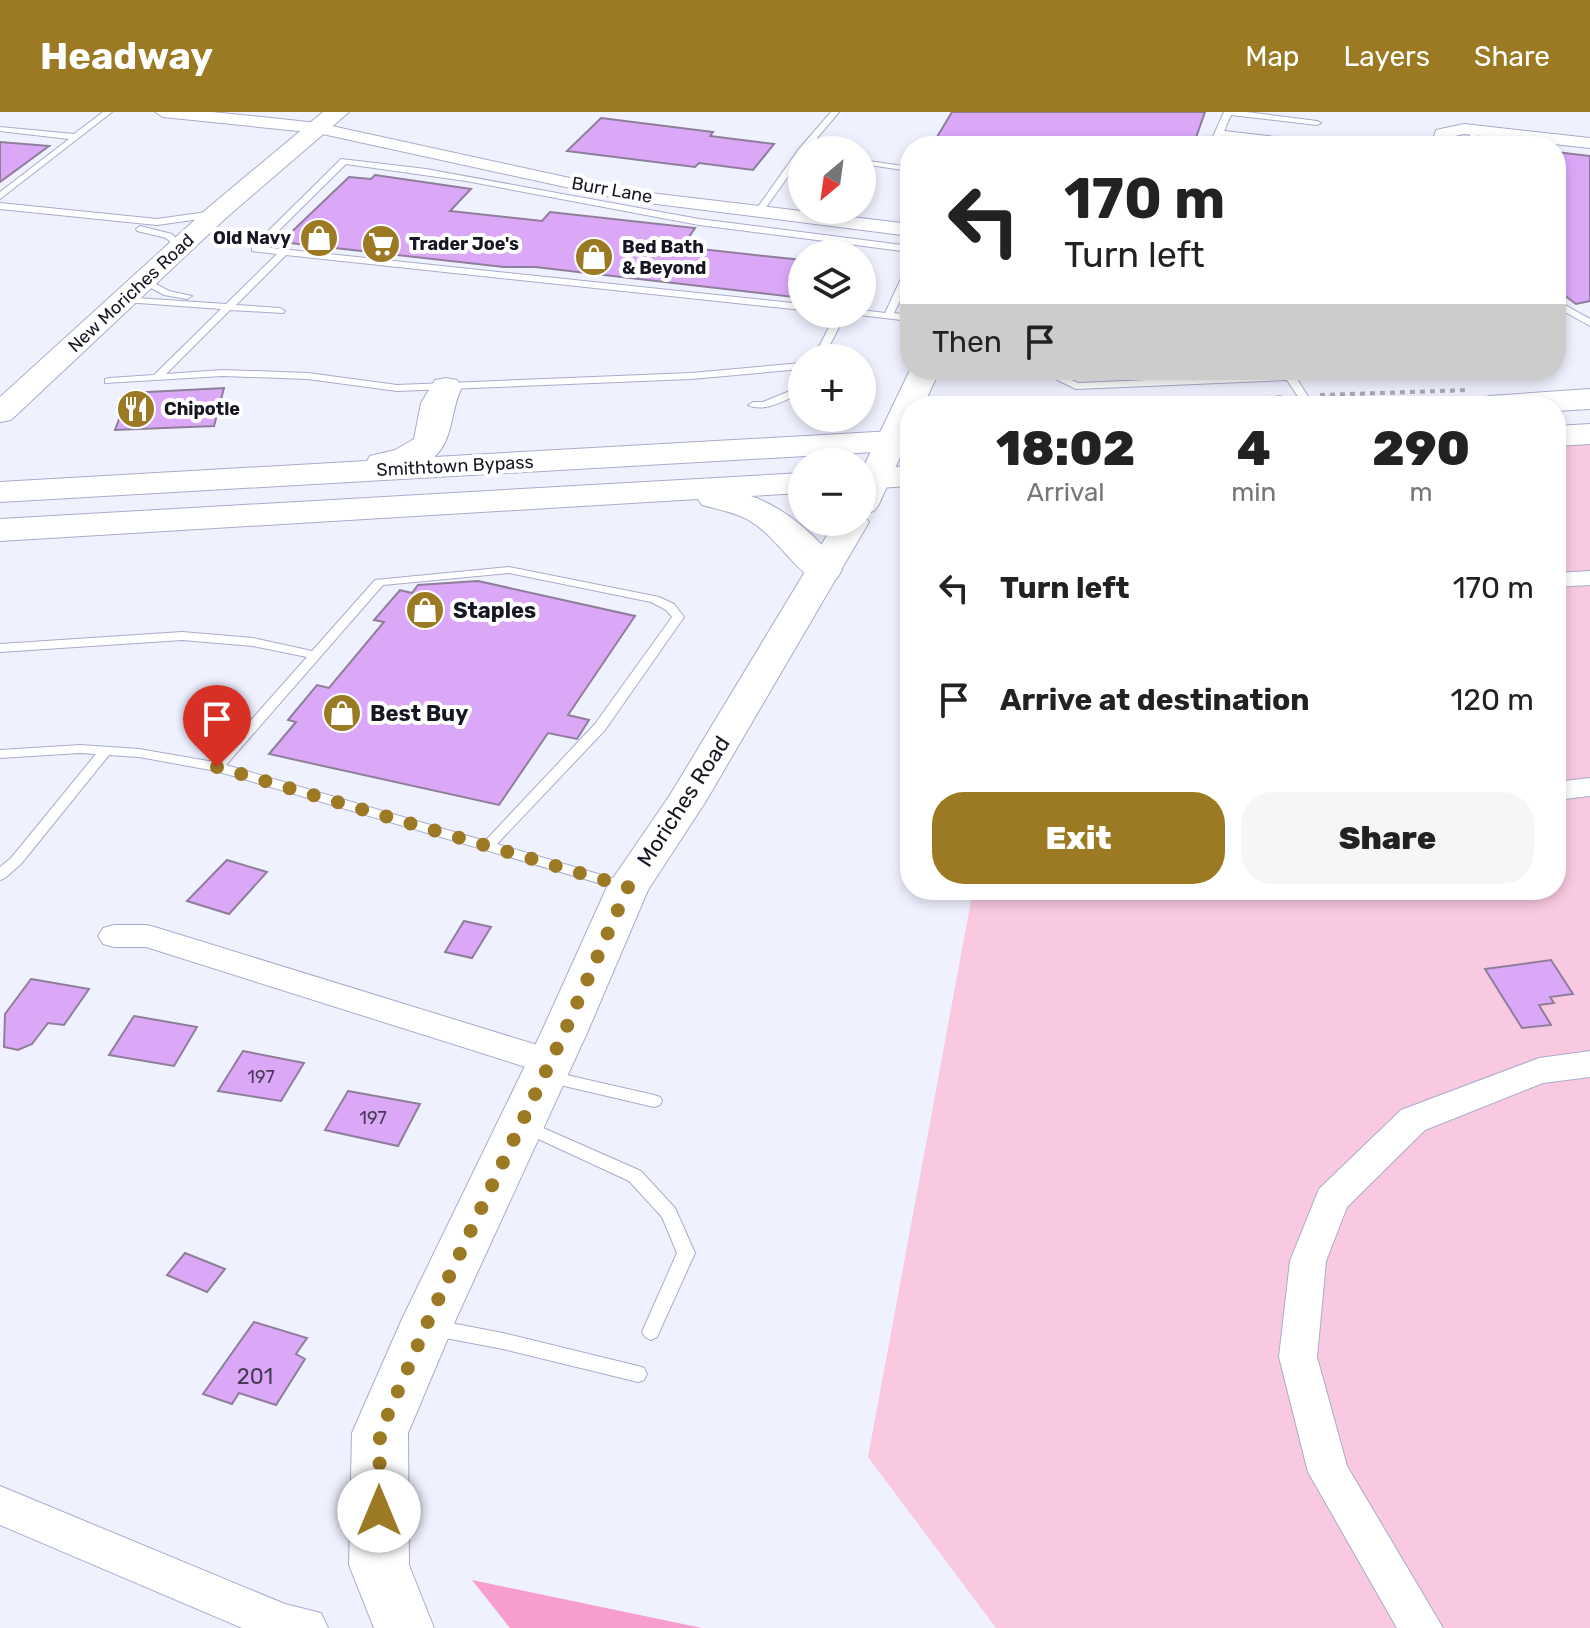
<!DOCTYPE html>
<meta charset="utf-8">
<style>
:root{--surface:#fff;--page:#f6f6f6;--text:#222;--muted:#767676;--accent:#9c7a24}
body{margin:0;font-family:Rubik,sans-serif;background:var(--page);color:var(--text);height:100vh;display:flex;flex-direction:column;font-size:30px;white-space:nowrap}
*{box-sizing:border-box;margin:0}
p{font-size:26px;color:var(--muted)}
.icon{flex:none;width:44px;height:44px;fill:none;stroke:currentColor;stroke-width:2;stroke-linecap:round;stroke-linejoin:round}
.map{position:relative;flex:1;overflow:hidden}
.side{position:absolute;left:900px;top:284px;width:666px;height:504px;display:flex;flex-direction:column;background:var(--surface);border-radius:32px;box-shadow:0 4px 12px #0003}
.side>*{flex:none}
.hud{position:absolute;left:900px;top:24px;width:666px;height:244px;border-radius:32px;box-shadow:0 4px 12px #0003;background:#fff;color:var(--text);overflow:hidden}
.needle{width:52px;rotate:209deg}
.fabs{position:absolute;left:788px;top:24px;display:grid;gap:16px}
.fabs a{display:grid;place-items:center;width:88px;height:88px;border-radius:50%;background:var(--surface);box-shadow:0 4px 12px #0003;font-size:40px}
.pin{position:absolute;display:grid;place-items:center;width:68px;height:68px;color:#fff;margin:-82px -34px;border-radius:50% 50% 50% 0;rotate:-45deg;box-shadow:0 0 8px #0007}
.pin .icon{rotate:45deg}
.me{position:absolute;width:88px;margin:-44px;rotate:0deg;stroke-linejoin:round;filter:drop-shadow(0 0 6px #0008)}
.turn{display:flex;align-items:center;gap:28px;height:168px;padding:0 32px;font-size:36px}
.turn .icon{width:104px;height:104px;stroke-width:2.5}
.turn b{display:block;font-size:56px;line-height:68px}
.then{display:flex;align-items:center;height:76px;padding:0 32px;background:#0003;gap:16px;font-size:30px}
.eta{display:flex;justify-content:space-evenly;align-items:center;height:136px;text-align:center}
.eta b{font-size:48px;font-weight:800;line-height:56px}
.primary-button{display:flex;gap:16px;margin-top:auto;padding:16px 32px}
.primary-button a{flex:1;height:92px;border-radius:32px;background:var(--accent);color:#fff;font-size:32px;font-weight:800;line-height:92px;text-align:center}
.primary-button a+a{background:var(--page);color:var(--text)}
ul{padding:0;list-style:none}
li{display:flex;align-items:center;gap:24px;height:112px;padding:0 32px}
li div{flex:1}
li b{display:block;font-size:30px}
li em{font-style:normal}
header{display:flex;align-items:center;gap:48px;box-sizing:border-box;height:112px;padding:0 40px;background:var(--accent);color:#fff}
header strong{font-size:38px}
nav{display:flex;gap:44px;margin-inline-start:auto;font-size:28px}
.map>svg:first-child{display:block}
</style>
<header>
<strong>Headway</strong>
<nav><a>Map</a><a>Layers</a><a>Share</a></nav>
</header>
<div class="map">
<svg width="1590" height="1516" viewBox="0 0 1590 1516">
<rect width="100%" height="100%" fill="#eff1ff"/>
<path fill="#f9c9e1" d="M1590,318V1516H996L868,1345L973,778H1556V320Z"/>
<path fill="#f89ecf" d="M472,1468L702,1516H510Z"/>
<path fill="#dba8f8" stroke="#8f7e99" stroke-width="2" d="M952,0H1205L1193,34H938L943,26L937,25Z
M601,6L713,20L710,24L774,32L753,58L699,51L695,55L567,39Z
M0,30L49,34L0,70Z
M1556,40L1590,44V189L1576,192L1556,177Z
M375,63L471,77L450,99L542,109L550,100L695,116L682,135L802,148V186L535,155H504L281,130L349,65L371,67Z
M224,276L214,314L115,318L129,281Z
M478,469L635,504L568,603L589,608L577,627L548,621L499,693L269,642L296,610L288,608L317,573L329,576L384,510L374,508L400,478L412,481L418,473Z
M227,748L267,760L229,802L187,789Z
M464,809L491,815L472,846L445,840Z
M1551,848L1573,882L1550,885L1554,891L1539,893L1551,913L1522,916L1485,857Z
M31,867L89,877L64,913L48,911L32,932L18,938L4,935L5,902Z
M134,904L197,915L174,954L109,943Z
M243,939L304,951L281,989L218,979Z
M348,979L420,992L398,1034L325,1018Z
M185,1141L225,1157L207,1180L167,1163Z
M254,1210L307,1226L296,1242L305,1247L276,1293L239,1281L232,1292L203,1282Z"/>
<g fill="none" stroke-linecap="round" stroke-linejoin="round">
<g stroke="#a8accb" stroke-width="2">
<path id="service" d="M103,0H112L0,87V80L69,27L0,19V15L74,22Z
M831,0H839L807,38H802V45L762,101H756L755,99L799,37Z
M1224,0H1247L1317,9L1321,11L1317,13L1231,3L1224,19L1335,32L1339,34H1313L1222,24L1217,34H1209Z
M1472,16L1479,18L1475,34H1467Z
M341,47L426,57L699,107L910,134V140L699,113L466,69L346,52L262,135L802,192V198L286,143L236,193L280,196L285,199L283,201L230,198L166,262L222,258L308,261L397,273L691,261L802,251V257L691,267L397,279L308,267L222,264L105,271V267L109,266L154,263L221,197L125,190L122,189V185L226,192L277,142L252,139V135Z
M862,48L910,55V59L862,52Z
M0,91L157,107L214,99L218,102L214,105L157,113L0,97Z
M140,114L172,122L186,136L179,138L166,126L137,119L136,117Z
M910,155V168L894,201L910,203V209L859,203L862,202V198L885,201L905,158Z
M145,166L169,179L192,184L187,187L164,183L142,171L140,169Z
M1556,188L1590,207V214L1556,195Z
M836,202H846L823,246H813Z
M1037,258H1050L1078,271L1383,258L1381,263L1377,264L1297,267L1314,294H1304L1287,268L1076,277Z
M1141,258H1165L1183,263C1174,268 1150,263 1141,258Z
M802,274V281C785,288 765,301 748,293L753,290H763Z
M509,455L659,485L674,492L684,505L605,618L497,732L632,772L634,775L632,778H622L216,659L139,645L109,643L21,752L5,766L0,768V755L11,746L96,642L80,641L0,646V638L80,633L139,637L214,650L307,545L253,534L182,528L0,540V532L182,520L253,526L312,539L375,468ZM509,461L651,490L666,498L672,505L595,612L485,729L226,653L383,473Z
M549,959L654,983L660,985L662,989L660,993L654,995L543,969L541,965L543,961Z
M525,1008L641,1059L675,1096L695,1141L657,1225L651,1228L645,1225L642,1220L677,1141L662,1105L629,1069L519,1018L517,1014L519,1010Z
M435,1208L503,1221L638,1254L644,1256L647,1262L644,1268L638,1270L503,1237L435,1224L429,1221L426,1216L429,1211Z"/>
</g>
<g stroke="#a8accb" stroke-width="2">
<path id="minor" d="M155,0H212L318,11L625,78L910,112V124L625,88L318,21L163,5Z
M1464,12L1590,26V36L1464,22L1450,25L1449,34H1431L1436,18Z
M1590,459V473L1556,475V461Z
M1590,666V684L1556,688V670Z
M114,813H147L158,816L563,941L568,950L563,959L551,963L146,835H114L103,832L98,824L103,816Z
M1590,939V965L1543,971L1425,1018L1347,1095L1326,1149L1317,1245L1347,1354L1443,1516H1397L1308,1360L1279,1245L1290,1149L1319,1077L1401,998L1539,946Z
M0,1374L285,1492L321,1501L328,1516H242L0,1413Z"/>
</g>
<g stroke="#a8accb" stroke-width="2">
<path id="secondary" d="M323,0H349L227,105L11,308L0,310V285L209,95Z
M910,258H940L923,294H910V323L879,392L874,399L862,402V358Z
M862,402L869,410L706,689L648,778L587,921L456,1207L408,1321L409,1453L434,1516H374L349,1453L352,1321L402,1207L541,921L607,775L670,683L835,410H862Z"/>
</g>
<g stroke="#a8accb" stroke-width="2">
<path id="trunk" d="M446,266L457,268L462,275C450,298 454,328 434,345L910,318V338L0,390V370L367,349L370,344L395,338L414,327L421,291L435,268Z
M1590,277V297L1556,299V294H1474L1479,287L1490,284Z
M1590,312V332L1556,334V314Z
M910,354V374L862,377V357Z
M802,361V381L751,384C786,396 821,427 842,458L837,466C828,468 820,470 812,466C794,456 774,423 750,409C735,400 719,398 702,393L698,387L0,429V407Z"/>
</g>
<path stroke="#a8aab7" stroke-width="4" stroke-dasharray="5 5" stroke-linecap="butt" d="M1320,283L1470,278
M1127,294L1286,285"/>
<use href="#service" fill="#fff" fill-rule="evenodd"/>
<use href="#minor" fill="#fff" fill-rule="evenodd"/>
<use href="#secondary" fill="#fff" fill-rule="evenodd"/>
<use href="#trunk" fill="#fff" fill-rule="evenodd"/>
</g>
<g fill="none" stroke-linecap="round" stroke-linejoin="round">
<path stroke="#9c7a24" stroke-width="14" stroke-dasharray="0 25.2" d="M217,655L628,775L564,921L429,1207L380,1321L379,1399"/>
</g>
<defs>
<g id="shop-disc" transform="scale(2)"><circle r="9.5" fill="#9c7a24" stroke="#fff"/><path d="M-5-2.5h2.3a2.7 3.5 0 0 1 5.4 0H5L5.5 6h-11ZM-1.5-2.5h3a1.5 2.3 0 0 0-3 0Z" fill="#fff"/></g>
<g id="supermarket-disc" transform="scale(2)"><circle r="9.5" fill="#9c7a24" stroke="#fff"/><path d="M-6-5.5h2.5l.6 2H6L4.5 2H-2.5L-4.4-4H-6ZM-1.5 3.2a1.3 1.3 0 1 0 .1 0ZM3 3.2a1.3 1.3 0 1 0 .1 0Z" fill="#fff"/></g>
<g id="restaurant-disc" transform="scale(2)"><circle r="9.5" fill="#9c7a24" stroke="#fff"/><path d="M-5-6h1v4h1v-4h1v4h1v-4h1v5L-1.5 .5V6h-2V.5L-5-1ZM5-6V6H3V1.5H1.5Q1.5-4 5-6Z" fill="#fff"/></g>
</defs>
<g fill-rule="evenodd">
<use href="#shop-disc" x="319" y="126"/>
<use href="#supermarket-disc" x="381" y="132"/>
<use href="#shop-disc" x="594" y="145"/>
<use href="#restaurant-disc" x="136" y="297"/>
<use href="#shop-disc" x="425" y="498"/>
<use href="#shop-disc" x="342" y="601"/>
</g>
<g text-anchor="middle" stroke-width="8" stroke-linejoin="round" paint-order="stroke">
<g font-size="18" fill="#161723" stroke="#fff">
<text transform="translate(612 78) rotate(10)" y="6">Burr Lane</text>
<text transform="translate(131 181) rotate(-43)" y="6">New Moriches Road</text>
<text transform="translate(455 354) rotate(-3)" y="6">Smithtown Bypass</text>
</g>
<g font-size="18" font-weight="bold" fill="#161723" stroke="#fff" text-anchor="start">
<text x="291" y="132" text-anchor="end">Old Navy</text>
<text x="409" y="138">Trader Joe's</text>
<text x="622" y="141">Bed Bath<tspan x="622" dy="21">&amp; Beyond</tspan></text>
<text x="164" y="303">Chipotle</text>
</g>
<g font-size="18" fill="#473b58">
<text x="261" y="971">197</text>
<text x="373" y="1012">197</text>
</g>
<g font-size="22" font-weight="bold" fill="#161723" stroke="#fff" text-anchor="start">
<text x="453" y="506">Staples</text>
<text x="370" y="609">Best Buy</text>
</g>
<g font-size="22" fill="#161723" stroke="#fff">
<text transform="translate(683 689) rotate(-57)" y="8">Moriches Road</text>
</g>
<g font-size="22" fill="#473b58">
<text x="255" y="1272">201</text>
</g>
</g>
</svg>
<div class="fabs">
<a><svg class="needle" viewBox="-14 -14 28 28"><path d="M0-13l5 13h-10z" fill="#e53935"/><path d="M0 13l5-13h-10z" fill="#767676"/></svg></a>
<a><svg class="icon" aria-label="layers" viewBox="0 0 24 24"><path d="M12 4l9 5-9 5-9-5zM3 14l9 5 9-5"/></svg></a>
<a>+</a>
<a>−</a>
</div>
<div class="pin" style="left:217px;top:655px;background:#d93025"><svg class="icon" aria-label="arrive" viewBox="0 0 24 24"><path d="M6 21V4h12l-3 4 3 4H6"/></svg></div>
<svg class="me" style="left:379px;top:1399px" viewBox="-20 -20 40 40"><circle r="19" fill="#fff"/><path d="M0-13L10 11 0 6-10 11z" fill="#9c7a24"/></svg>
<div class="hud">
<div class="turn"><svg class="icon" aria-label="left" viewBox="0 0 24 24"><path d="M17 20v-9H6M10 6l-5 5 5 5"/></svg><div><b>170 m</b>Turn left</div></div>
<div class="then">Then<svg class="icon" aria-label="arrive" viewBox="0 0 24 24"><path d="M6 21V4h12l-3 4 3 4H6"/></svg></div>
</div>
<section class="side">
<div class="eta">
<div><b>18:02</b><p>Arrival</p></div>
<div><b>4</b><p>min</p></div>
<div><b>290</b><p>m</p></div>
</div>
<ul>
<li><svg class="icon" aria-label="left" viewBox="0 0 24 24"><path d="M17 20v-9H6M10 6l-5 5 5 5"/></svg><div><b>Turn left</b></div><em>170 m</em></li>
<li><svg class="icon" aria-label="arrive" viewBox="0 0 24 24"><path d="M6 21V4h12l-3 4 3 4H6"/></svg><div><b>Arrive at destination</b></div><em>120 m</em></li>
</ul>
<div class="primary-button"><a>Exit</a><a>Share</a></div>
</section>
</div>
